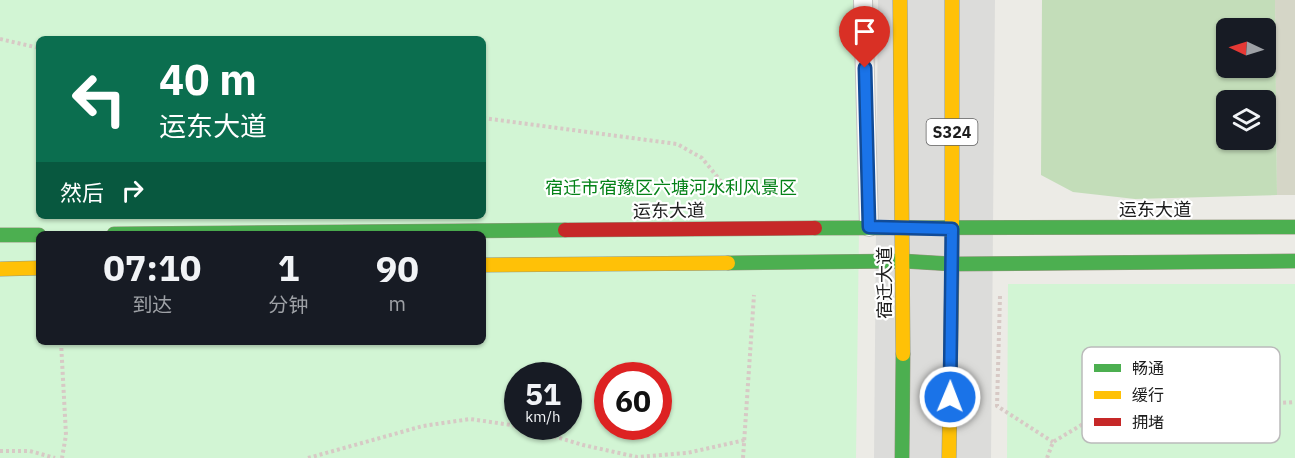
<!DOCTYPE html>
<html lang="zh">
<meta charset="utf-8">
<style>
:root{--surface:#171b24;--page:#242831;--text:#f1f3f6;--muted:#9ea1a6}
body{margin:0;font-family:"IBM Plex Sans","Noto Sans SC",sans-serif;background:var(--page);color:var(--text);height:100vh;display:flex;flex-direction:column;font-size:22px;white-space:nowrap}
*{box-sizing:border-box;margin:0}
p{font-size:20px;color:var(--muted)}
.icon{flex:none;width:33px;height:33px;fill:none;stroke:currentColor;stroke-width:2;stroke-linecap:round;stroke-linejoin:round}
.map{position:relative;flex:1;overflow:hidden}
.side{position:absolute;left:36px;top:231px;width:450px;height:114px;display:flex;flex-direction:column;background:var(--surface);border-radius:9px;box-shadow:0 2px 4px #0004}
.side>*{flex:none}
.top-card{position:absolute;left:36px;top:36px;width:450px;height:183px;border-radius:9px;box-shadow:0 2px 4px #0004;background:#0b6e4f;color:#fff;overflow:hidden}
.needle{width:39px;rotate:274deg}
.tools{position:absolute;left:1216px;top:18px;display:grid;gap:12px}
.tools a{display:grid;place-items:center;width:60px;height:60px;border-radius:9px;background:var(--surface);box-shadow:0 2px 4px #0004;font-size:30px}
.speed{position:absolute;left:504px;top:362px;display:flex;gap:12px;font-size:30px;font-weight:700;text-align:center}
.speed>*{display:grid;place-content:center;width:78px;height:78px;border-radius:50%;background:var(--surface);box-shadow:0 2px 4px #0004;line-height:1}
.speed small{font-size:15px;font-weight:400}
.speed .limit{border:9px solid #d22;background:#fff;color:#111}
.pin{position:absolute;display:grid;place-items:center;width:51px;height:51px;color:#fff;margin:-62px -26px;border-radius:50% 50% 50% 0;rotate:-45deg;box-shadow:0 0 6px #0007}
.pin .icon{rotate:45deg}
.me{position:absolute;width:66px;margin:-33px;rotate:1deg;stroke-linejoin:round;filter:drop-shadow(0 0 4px #0008)}
.turn{display:flex;align-items:center;gap:21px;height:126px;padding:0 24px;font-size:27px}
.turn .icon{width:78px;height:78px;stroke-width:2.5}
.turn b{display:block;font-size:42px;line-height:51px}
.then{display:flex;align-items:center;height:57px;padding:0 24px;background:#0003;gap:12px;font-size:22px}
.eta{display:flex;justify-content:space-evenly;align-items:center;height:102px;text-align:center}
.eta b{font-size:36px;font-weight:800;line-height:42px}
.map>svg:first-child{display:block}
</style>
<div class="map">
<svg width="1295" height="458" viewBox="0 0 1295 458">
<rect width="100%" height="100%" fill="#ecebe6"/>
<path fill="#d5d6c7" d="M1275,0H1295V195H1277Z"/>
<path fill="#c3ddb9" fill-rule="evenodd" d="M1042,0H1275L1277,195L1135,199L1073,192L1041,175ZM1227,28H1266V68H1227ZM1227,100H1266V140H1227Z"/>
<path fill="#d2f5d4" fill-rule="evenodd" d="M0,0H862L856,458H0ZM39,39H483V216H39ZM39,234H483V342H39ZM518,375H568V426H518ZM608,375H658V426H608Z
M1008,284H1295V458H1007Z"/>
<path fill="#dcdcda" d="M878,0H995L991,458H874Z"/>
<g fill="none" stroke-linecap="round" stroke-linejoin="round">
<g stroke="#c4c4c2" stroke-width="20">
<path id="lane" d="M863,0L869,227"/>
</g>
<g stroke="#93977d" stroke-width="15">
<path id="fast" d="M815,228L1295,227
M114,234L565,230
M0,235H39
M728,263L903,261L952,264L1295,261
M902,458L903,354"/>
</g>
<g stroke="#93977d" stroke-width="15">
<path id="slow" d="M900,0L903,354
M483,265L728,263
M0,269L39,268
M949,458L952,264V0"/>
</g>
<g stroke="#93977d" stroke-width="15">
<path id="jam" d="M565,230L815,228"/>
</g>
<path stroke="#d7c9c5" stroke-width="4" stroke-dasharray="3 3" stroke-linecap="butt" d="M0,39L39,48
M483,118L677,144L702,158L732,195
M1000,296L997,406L1053,442
M61,342L66,435L62,458
M519,426L583,445L637,457L687,453L745,440
M0,451H30L55,458
M308,458L423,426L470,419L518,426
M743,458L754,295
M1047,458L1053,442L1113,406L1146,400L1235,406L1295,402"/>
<use href="#lane" stroke="#fcfcfb" stroke-width="18"/>
<use href="#fast" stroke="#4caf50" stroke-width="14"/>
<use href="#slow" stroke="#ffc107" stroke-width="14"/>
<use href="#jam" stroke="#c62828" stroke-width="14"/>
</g>
<g fill="none" stroke-linecap="round" stroke-linejoin="round">
<g stroke="#114b97" stroke-width="15">
<path id="route" d="M865,68L869,227L952,229L950,397"/>
</g>
<use href="#route" stroke="#1a73e8" stroke-width="10"/>
</g>
<g text-anchor="middle" stroke-width="4.5" stroke-linejoin="round" paint-order="stroke">
<rect fill="#fff" stroke="#616161" stroke-width="1.5" x="926.5" y="119" width="51" height="26" rx="4.5"/>
<g font-size="16" font-weight="bold" fill="#1d1d1d">
<text x="952" y="138">S324</text>
</g>
<g font-size="18" fill="#058218" stroke="#fff">
<text x="671" y="194">宿迁市宿豫区六塘河水利风景区</text>
</g>
<g font-size="18" fill="#1d1d1d" stroke="#fff">
<text x="1155" y="216">运东大道</text>
<text transform="translate(669 211) rotate(-1)" y="6">运东大道</text>
<text transform="translate(885 283) rotate(-90)" y="6">宿迁大道</text>
</g>
</g>
<rect x="1082" y="347" width="198" height="96" rx="9" fill="#fff" stroke="#bbb" stroke-width="1.5"/>
<rect x="1094" y="364" width="27" height="8" fill="#4caf50"/>
<rect x="1094" y="391" width="27" height="8" fill="#ffc107"/>
<rect x="1094" y="418" width="27" height="8" fill="#c62828"/>
<g font-size="16" fill="#1d1d1d">
<text x="1132" y="374">畅通</text>
<text x="1132" y="401">缓行</text>
<text x="1132" y="428">拥堵</text>
</g>
</svg>
<div class="tools">
<a><svg class="needle" viewBox="-14 -14 28 28"><path d="M0-13l5 13h-10z" fill="#e53935"/><path d="M0 13l5-13h-10z" fill="#9ea1a6"/></svg></a>
<a><svg class="icon" aria-label="layers" viewBox="0 0 24 24"><path d="M12 4l9 5-9 5-9-5zM3 14l9 5 9-5"/></svg></a>
</div>
<div class="speed"><div>51<small>km/h</small></div><div class="limit">60</div></div>
<div class="pin" style="left:865px;top:68px;background:#d93025"><svg class="icon" aria-label="arrive" viewBox="0 0 24 24"><path d="M6 21V4h12l-3 4 3 4H6"/></svg></div>
<svg class="me" style="left:950px;top:397px" viewBox="-20 -20 40 40"><circle r="17" fill="#1a73e8" stroke="#fff" stroke-width="3"/><path d="M0-11L8 9 0 5-8 9z" fill="#fff"/></svg>
<div class="top-card">
<div class="turn"><svg class="icon" aria-label="left" viewBox="0 0 24 24"><path d="M17 20v-9H6M10 6l-5 5 5 5"/></svg><div><b>40 m</b>运东大道</div></div>
<div class="then">然后<svg class="icon" aria-label="right" viewBox="0 0 24 24"><path d="M7 20v-9h11M14 6l5 5-5 5"/></svg></div>
</div>
<section class="side">
<div class="eta">
<div><b>07:10</b><p>到达</p></div>
<div><b>1</b><p>分钟</p></div>
<div><b>90</b><p>m</p></div>
</div>
</section>
</div>
